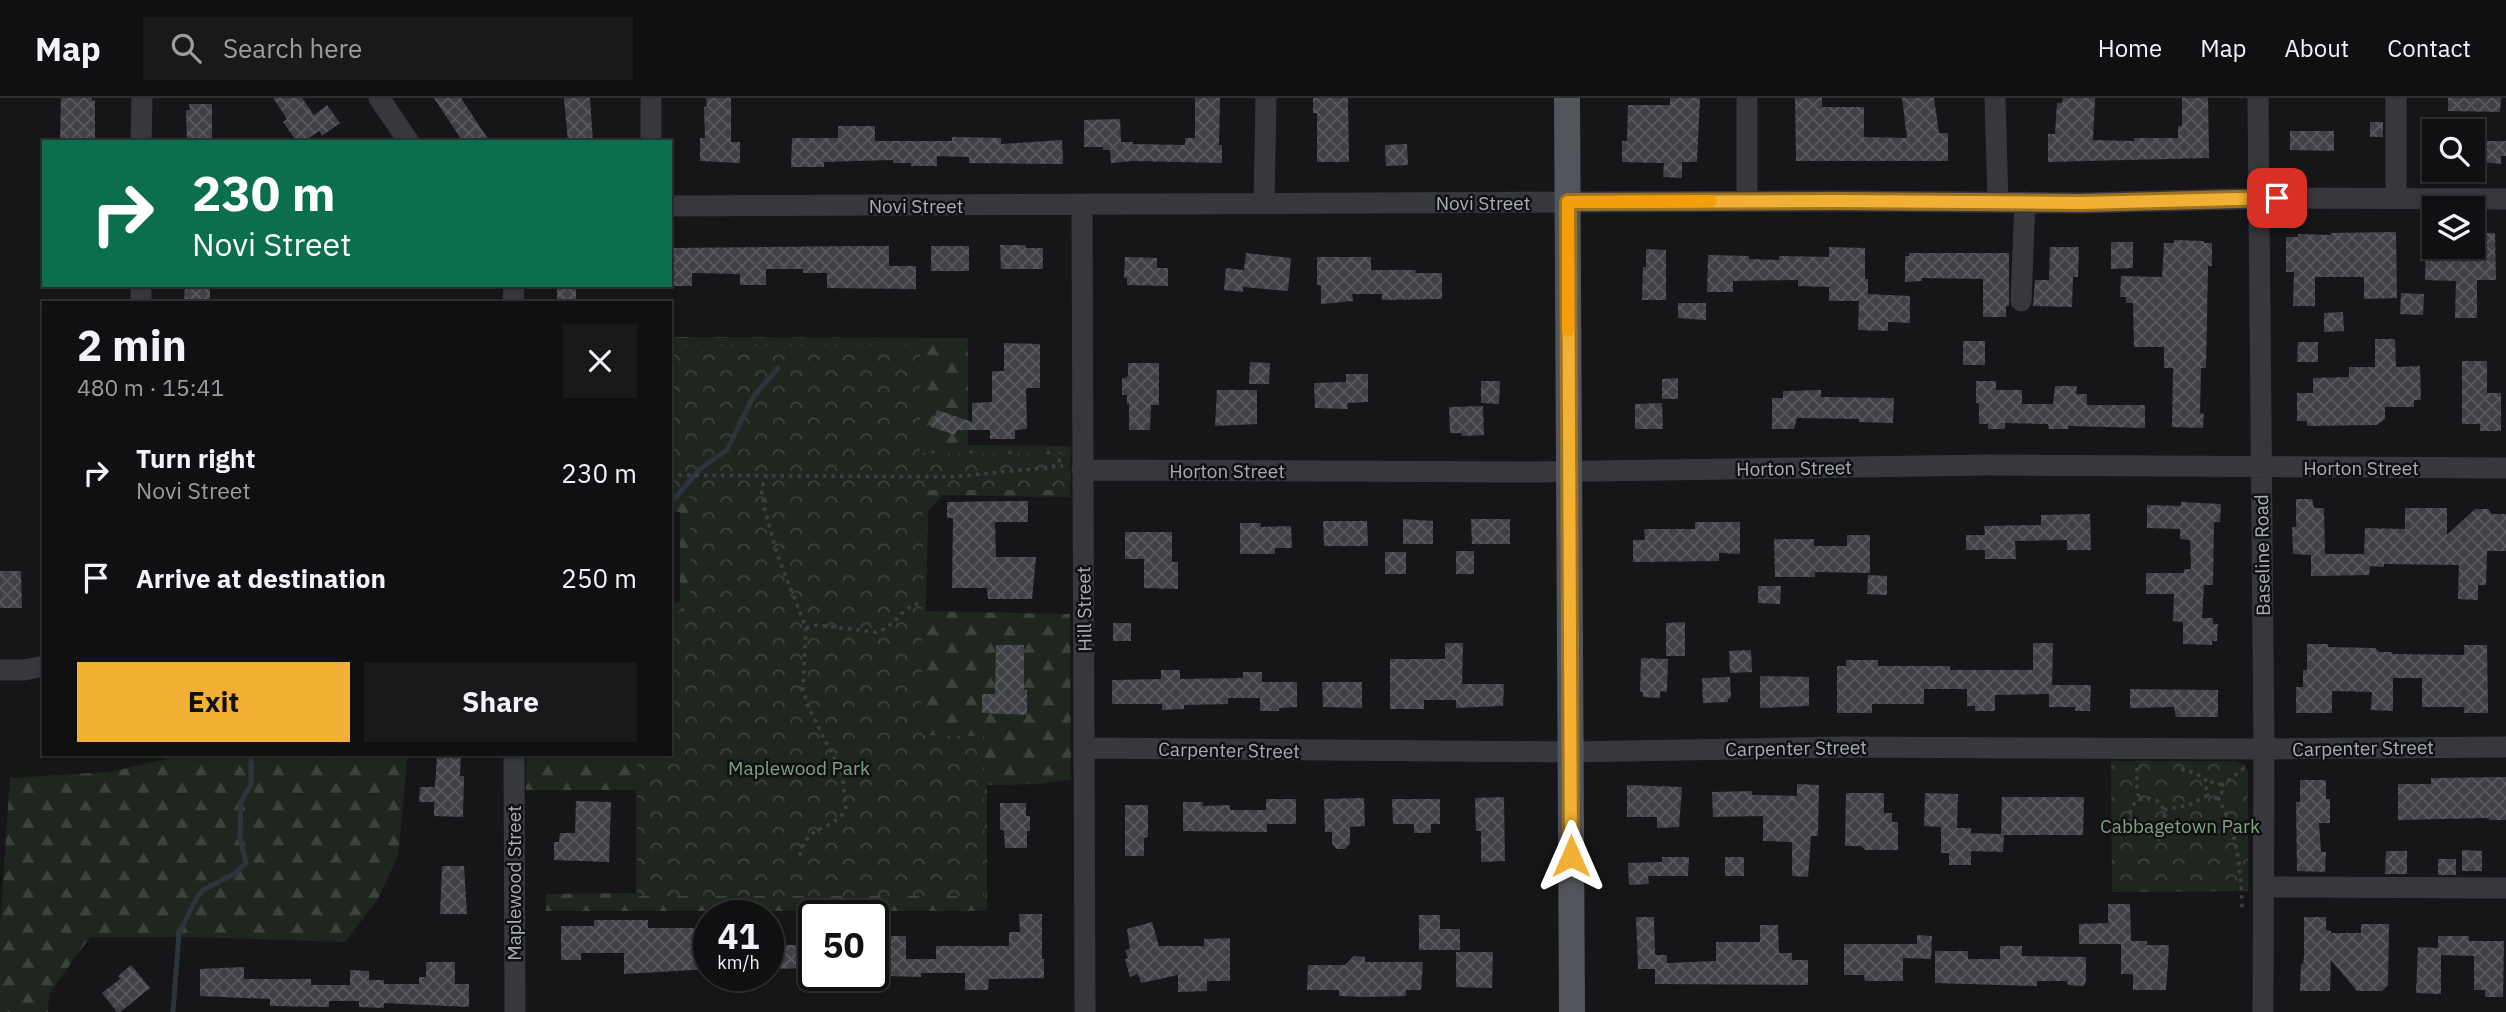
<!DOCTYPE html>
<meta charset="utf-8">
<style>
:root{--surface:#101012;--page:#19191b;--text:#f1f3f6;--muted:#9c9d9f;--line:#303032;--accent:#f2b134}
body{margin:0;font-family:"IBM Plex Sans",sans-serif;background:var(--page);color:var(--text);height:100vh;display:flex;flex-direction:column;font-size:26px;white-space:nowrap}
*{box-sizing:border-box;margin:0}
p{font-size:23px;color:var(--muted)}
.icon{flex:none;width:38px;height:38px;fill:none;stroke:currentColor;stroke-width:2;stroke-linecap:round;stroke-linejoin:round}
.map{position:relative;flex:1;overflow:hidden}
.side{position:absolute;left:42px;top:203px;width:630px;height:455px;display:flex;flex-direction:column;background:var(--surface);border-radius:0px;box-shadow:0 2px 5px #0004,0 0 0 2px var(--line)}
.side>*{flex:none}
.banner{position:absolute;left:42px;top:42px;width:630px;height:147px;border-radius:0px;box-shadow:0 2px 5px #0004,0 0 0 2px var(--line);background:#0b6e4f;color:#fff;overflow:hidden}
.fabs{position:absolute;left:2422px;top:21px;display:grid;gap:14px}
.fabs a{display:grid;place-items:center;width:63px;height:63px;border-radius:0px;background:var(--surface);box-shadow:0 2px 5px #0004,0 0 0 2px var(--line);font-size:35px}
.speed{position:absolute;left:693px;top:802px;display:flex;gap:14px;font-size:35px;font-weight:700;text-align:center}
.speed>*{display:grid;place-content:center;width:91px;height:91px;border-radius:50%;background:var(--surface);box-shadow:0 2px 5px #0004,0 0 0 2px var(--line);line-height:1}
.speed small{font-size:18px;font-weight:400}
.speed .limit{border:4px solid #111;border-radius:10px;background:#fff;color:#111}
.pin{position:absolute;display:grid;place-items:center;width:60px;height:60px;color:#fff;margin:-30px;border-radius:14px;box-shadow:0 4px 10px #0006}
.me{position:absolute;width:77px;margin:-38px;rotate:0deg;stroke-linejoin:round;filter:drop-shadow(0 0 5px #0008)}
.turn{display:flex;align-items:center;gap:24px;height:147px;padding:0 35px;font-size:32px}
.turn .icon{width:91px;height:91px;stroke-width:2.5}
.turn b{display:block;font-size:49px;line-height:60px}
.round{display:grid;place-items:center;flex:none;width:74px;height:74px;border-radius:0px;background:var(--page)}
.summary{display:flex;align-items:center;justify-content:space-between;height:119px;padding:0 35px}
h1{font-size:42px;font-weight:700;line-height:52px}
.primary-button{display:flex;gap:14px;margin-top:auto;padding:14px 35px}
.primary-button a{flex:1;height:80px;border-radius:0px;background:var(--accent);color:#111;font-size:28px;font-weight:700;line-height:80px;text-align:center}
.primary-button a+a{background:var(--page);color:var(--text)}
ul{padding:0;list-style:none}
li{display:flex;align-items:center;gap:21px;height:105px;padding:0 35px}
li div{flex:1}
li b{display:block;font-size:26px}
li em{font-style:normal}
header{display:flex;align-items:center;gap:42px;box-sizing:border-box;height:98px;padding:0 35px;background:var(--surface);border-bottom:2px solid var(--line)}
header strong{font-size:33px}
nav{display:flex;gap:38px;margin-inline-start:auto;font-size:24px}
.search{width:490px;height:63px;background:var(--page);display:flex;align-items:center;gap:18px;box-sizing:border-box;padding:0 24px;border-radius:0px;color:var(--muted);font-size:26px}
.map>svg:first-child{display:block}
</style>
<header>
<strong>Map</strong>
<div class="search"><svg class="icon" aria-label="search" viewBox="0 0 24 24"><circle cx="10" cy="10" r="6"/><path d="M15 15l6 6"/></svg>Search here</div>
<nav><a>Home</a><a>Map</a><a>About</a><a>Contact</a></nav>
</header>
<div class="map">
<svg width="2506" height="914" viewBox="0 0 2506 914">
<defs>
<pattern id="forest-firs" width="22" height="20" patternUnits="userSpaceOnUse" patternTransform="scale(1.75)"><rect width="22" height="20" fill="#1e261f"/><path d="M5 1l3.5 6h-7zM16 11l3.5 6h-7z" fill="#3c433d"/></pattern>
<pattern id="park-crowns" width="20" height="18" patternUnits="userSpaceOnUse" patternTransform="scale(1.75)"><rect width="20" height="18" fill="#1e261f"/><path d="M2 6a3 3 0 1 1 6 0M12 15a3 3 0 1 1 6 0" fill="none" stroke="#3c433d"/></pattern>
<pattern id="building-cross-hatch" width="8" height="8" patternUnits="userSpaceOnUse" patternTransform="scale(1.75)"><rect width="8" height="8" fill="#404145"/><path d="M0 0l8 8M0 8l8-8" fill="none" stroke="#595a5e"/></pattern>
</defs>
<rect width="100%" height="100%" fill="#161618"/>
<path fill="url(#forest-firs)" d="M670,239L968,240V347L1071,348L1070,399L943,397L928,413L926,513L1070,516L1071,681L1041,686L987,687V813H546V796L636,795V692H526V656H670V505L680,504V414H670Z
M187,656H408L398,758L378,801L345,844L193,839H90L49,896L48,914H0V830L10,680L110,674Z"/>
<path fill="url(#park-crowns)" d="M670,246H920V355L1070,356V392H923L922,637L984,638V798H637V656H670V514L690,513V399H670Z
M2111,663H2236L2244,667L2248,674V793L2112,794Z"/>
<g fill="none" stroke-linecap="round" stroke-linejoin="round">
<path stroke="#2c353c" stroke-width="5" d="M670,402L675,400L700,371L727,352L753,299L778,270
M319,656L330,658L336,656
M173,914L179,835L197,799L203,792L236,775L246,765L240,739L241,704L251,687V656"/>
</g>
<path fill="url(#building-cross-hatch)" d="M61,0H92V3L95,2V44H60Z
M273,0H302L314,17L327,7L340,25L322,38L319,33L303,44H297L283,24L287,21Z
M434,0H461L490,44H463Z
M564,0H590L593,44H568Z
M706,0H731V44H740V65L700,63V40H705L704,9L707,8Z
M1195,0H1220L1219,47H1222V65L1133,63L1111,65L1110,52H1103V49H1084V22L1120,21L1121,44H1133V46L1185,47V40H1195Z
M1313,0H1348L1349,64H1317V15H1313Z
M1670,0H1700L1697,64H1682V80L1663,79L1664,65L1622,64V43H1627L1628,7H1670Z
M1795,0H1822V9H1864V39L1907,40L1902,0H1934L1939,35H1948V63H1796Z
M2063,0H2095L2093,42L2134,43V40H2178V28H2182V0H2208L2209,60L2048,64V36H2055L2057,5H2062Z
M2448,0H2501L2500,14L2448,13Z
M189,6H212V40H206V44H187L186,12H190Z
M2370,24H2383V39H2370Z
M838,28H875V43H952V39L1001,40V46L1062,42L1063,66L969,65V59L937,58V68H911V65H893V62L824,64V69H791L792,40H838Z
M2290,33H2334V53L2290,52Z
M2473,43H2506V58H2501V66L2473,63Z
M1407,46L1408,67L1386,68L1385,47Z
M2396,134L2397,200L2364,201V179H2315V208H2293L2294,174H2286V139H2298V136L2331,137V135Z
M2477,135H2495L2496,182H2477V220H2455L2456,183L2425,182L2426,149H2475Z
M2174,142L2204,143V145H2212V168H2208L2206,270H2201L2200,315L2204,316L2203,330L2172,329L2173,270H2164V249H2134L2133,205H2126V199H2120L2121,178L2162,179L2164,145H2174Z
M2111,144H2133V170L2111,171Z
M1000,147H1026V150H1043V171H1001Z
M863,148H889V168H916V191L827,190V175H803V171H766V187H740V176L692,175V188H673L674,150Z
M931,148H969V173H931Z
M1829,149L1865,150V181H1868V196L1910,198V225L1888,224V233L1858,232L1859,203H1829V189L1798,188V182L1733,183V194H1707L1708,157L1749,158V161L1779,162V158L1829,159Z
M2050,149H2079L2078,179H2073L2072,209L2033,208L2035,182H2049Z
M1646,151L1666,152V202H1642L1643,169H1646Z
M1246,155L1291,160L1288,193L1243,189V194L1224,192L1226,170L1244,172Z
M1909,155H2009V208H2006V219H1983V181L1922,180V183L1905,184V158H1909Z
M1125,159L1157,160V170H1168V188L1127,187V180H1124Z
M1317,159H1371V172H1416L1415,175H1442V201L1382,202V196H1352L1353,203L1321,206V187H1317Z
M185,187H210V205H184Z
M557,187H576V205H557Z
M2401,195L2424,196L2423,217L2400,216Z
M1678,205H1706V222L1678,220Z
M2343,214L2344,233L2324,234V215Z
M2375,241H2395L2396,269L2420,268L2421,302H2414V309H2385V321L2377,327L2307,328V323H2297V295H2313V280L2349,279V269H2375Z
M1963,243H1985V267H1963Z
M2298,244H2318V264H2297Z
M1004,245L1040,246V290H1026L1027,331L1015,332V341H990V332H957L955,337L931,329L937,312L972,324V305L992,304V273H1004Z
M2462,263H2487V295H2501V333H2480V326H2462Z
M1250,264L1270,265L1269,286H1249Z
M1128,265H1159V307H1151L1150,332H1129V306H1127V297H1122V280H1126L1128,277Z
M1346,276H1368V304L1347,305L1348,311L1315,310L1314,285L1346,284Z
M1678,280V301H1662V281Z
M1481,283H1500L1499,306L1481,305Z
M1976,283H1996V292H2022V306H2053L2055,288H2077L2076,296H2087V307H2145V330L2068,328L2069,331H2049L2048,326L2005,325V331H1988V326H1979V305H1976Z
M1217,292H1257V326L1215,328Z
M1821,292V299L1894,300L1893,325L1859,324V321L1797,320L1794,331H1772V300H1783V293Z
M1662,305L1663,331H1635V306Z
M1483,308L1484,337L1462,338L1461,335H1450L1449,309Z
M2296,401H2312L2314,410H2324L2325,456H2364L2365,430L2405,431V410H2447V437L2475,411H2488L2492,416H2506V453H2487L2486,487H2478V502L2458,501L2459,467L2384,466V469L2370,468L2369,477L2311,478V457L2293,456L2292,429H2296Z
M1028,403V424H995L996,459H1036L1032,501H988L987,490H952L953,420H947V404Z
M2181,404L2221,406L2220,424H2214L2213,487H2204L2202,520H2213V526H2218L2217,543H2212V547L2183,546V524L2173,523L2174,496H2146V475H2184V471H2191L2190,442L2180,441V431L2147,430V407L2181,408Z
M2090,416L2091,452H2067V442L2015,443L2016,461H1985V452H1966V437H1985L1984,428L2041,427V417Z
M1403,421L1433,423V446H1403Z
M1471,421H1510V446H1472Z
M1323,423H1367L1368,448H1324Z
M1695,424H1740V456L1719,455V463L1633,464V442H1645L1644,431H1695Z
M1240,425H1261L1260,429L1291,428L1292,450H1275V456H1240Z
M1125,434H1172V464H1178V491L1144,490V461H1125Z
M1847,437H1870V475L1815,474V479H1775L1774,441H1814V448H1847Z
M1456,453H1474V476H1456Z
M1385,454H1406V476H1385Z
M0,473H21L22,510H0Z
M1868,477L1887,478V497L1867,496Z
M1758,488H1781L1780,506L1758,505Z
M1685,524V558H1666V525Z
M1113,525H1131V543H1113Z
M1445,545H1463L1462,586H1504L1503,608L1456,610V602H1424V611H1390V561H1445Z
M2033,545H2053L2052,587H2091L2090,613H2075V609H2049V596L1995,597V613H1975V608H1967V591H1924V606H1872V615H1837V568H1846V562H1878V568H1950V572H2033Z
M2307,546H2328V549L2375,550L2379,554H2392V556L2464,557V547H2487L2488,615H2464V609H2422V580H2393V613L2371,612L2372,594L2332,593V615H2296V589H2303V572H2307Z
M996,547H1024V592H1027V617L982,615V596H995Z
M1751,552L1752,574L1730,575L1729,553Z
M1641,560L1668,561L1667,594L1660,593V600L1643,599V594H1640Z
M1161,572H1180V581L1243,580V574H1262V584H1297V609L1279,610V613H1260V600H1228V606L1184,607V611L1162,612V606H1112V582L1161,581Z
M1760,578L1809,579V608L1760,610Z
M1730,579L1731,600L1728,601V604L1703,605L1702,580Z
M1322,584H1362V610L1323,609Z
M2130,591L2218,592V619H2176L2174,609L2130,610Z
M437,656H461L460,678H464L463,719L434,718V704H419L420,689H435Z
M2506,679V722H2489V720L2398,722V686H2431V680Z
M2300,682H2326V701H2330V725H2319L2321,754H2326L2325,774L2297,773L2296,704H2300Z
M1797,686L1819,687L1818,738H1811L1808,779L1792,778V744L1763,743V718L1713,719L1712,694L1752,693V697L1797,698Z
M1627,687L1682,689L1679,729L1657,730V719H1627Z
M1846,695H1884V715H1892V724H1898V752H1865L1861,748H1845Z
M1925,695L1958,696L1957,730H1971V735L2001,736L2002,699H2084L2083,737H2004L2003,754L1971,753V767H1949V755H1941V729L1924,728Z
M1504,699L1505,763L1481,764V733H1476L1475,700Z
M1364,700L1365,728L1350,729V745L1345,751H1337L1332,746V734H1325L1324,701Z
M1266,701H1296V726H1267V734L1183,733V704H1203L1202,708L1230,707V712H1266Z
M1392,701H1440V726H1431V735H1414V726H1393Z
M576,703L611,704L609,764L554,762V744H559L560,735H575Z
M1000,705H1026V718H1030V733H1027V750H1005L1004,732H1000Z
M1125,707H1148V739L1144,740V758H1125Z
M2462,752L2482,753V773H2462Z
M2386,753H2407V776H2385Z
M1662,759H1689L1688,778H1648L1649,786L1629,787L1628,765L1662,764Z
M1725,759H1744V778H1725Z
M2438,761H2456V777H2438Z
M442,768H464L467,816H440Z
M2108,806H2130L2131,843H2147V847H2169L2166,892H2133V876H2121V846H2079V826L2108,825Z
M1019,816H1042V861H1044V880L989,881L988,892H965V875H921V879L888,878L887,892L823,891V877H873V871H881L882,838H906V861H936V848H1009V834H1020Z
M1419,817H1440V831H1460V852H1419Z
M1636,819H1654L1655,857H1667V865L1716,863V844H1760V827H1778L1779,855H1792V862H1808V887L1655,886V871H1638Z
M2304,819H2326V832L2331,833V835H2361V826H2389L2388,887L2382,893H2357L2331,862L2330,893H2300L2301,866H2303L2304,859Z
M594,822H648V830H709V871L624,876V855H581V862H561V828H594Z
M1152,824L1159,848H1204V841L1230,840V883H1207V893L1178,894V877L1141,885L1138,876L1130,879L1125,861L1128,860L1125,852L1130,851L1127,831Z
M1917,837L1932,838L1931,861L1903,860V883H1865L1864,877H1844V846H1917Z
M2438,838H2469V843H2504L2503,899H2485V892H2474V858L2441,857V896L2416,895L2418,849L2438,850Z
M768,847H814V870L768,871Z
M2000,848H2022V858L2086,859V883L2084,888L2068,887L2067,883H2037V888L1935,885V853H1968V861H2000Z
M1456,854H1493L1492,890L1456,889Z
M1354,858L1365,859V864H1423L1421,892H1406V898L1365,899L1339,898V892H1307L1308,867H1345Z
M426,864H455V886H469V909L384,905V910L359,909V903H329V909L270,908V901L200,898V871L244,869V881H311V887H350V872L369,873V882H384V886H419V879H426Z
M131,867L150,890L120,914H117L102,895L120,881L118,878Z"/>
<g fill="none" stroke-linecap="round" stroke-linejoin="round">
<path stroke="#3d3f44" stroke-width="3.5" stroke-dasharray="3.5 5" stroke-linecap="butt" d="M1052,369L1059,364L1060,354
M670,377L950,379L1063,368
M767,377L761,391L764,409L777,456L806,530L803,591L808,608L842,676L846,709L844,715C823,737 807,725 799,761
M806,530L817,527L876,534C895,530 901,509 920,505
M2137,670V694L2140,701
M2181,671L2195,675L2210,685
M2206 692a8 8 0 1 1 16 0a8 8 0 1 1-16 0Z
M2221,688L2244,670
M2218,699C2238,740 2241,767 2242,812
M2164,712L2189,707L2208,697
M2131,724C2124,696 2162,692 2164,715C2166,724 2159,734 2159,743"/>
<path stroke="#37383d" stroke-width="21" d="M379,0L409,44
M651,0V44
M1747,0V103
M1995,0L1998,104
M2258,0L2264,651L2263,914
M2396,0V100
M141,44L142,0
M1264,106L1266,0
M1082,107L1085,914
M670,108L1836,103L2081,105L2277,100L2506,101
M141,187V205
M2021,203L2025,104
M513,205L514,187
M1082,372L1531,374L1986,367L2506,370
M0,572H24L44,568
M1085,650L1571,654L1843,649L2264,651L2506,649
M514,656L515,914
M2264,789L2506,790"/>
<path stroke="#53555c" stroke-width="26" d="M1567,0L1572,914"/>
</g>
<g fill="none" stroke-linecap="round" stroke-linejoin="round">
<g stroke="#9d7322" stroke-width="18">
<path id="route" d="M1571,758L1568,104L1836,103L2081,105L2277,100"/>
</g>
<use href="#route" stroke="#f2b134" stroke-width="12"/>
<path stroke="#f59e0b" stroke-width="12" d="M1568,233V104L1711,103"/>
</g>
<g text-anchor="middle" stroke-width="5" stroke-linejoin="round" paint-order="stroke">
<g font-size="19" fill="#a8adb8" stroke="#111113">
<text x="1483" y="112">Novi Street</text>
<text x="916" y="115">Novi Street</text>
<text transform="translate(1794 370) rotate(-1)" y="7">Horton Street</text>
<text x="2361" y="377">Horton Street</text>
<text x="1227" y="380">Horton Street</text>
<text transform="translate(2262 457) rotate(-91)" y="7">Baseline Road</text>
<text transform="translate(1084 511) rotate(-91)" y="7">Hill Street</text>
<text transform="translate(1796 650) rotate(-1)" y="7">Carpenter Street</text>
<text transform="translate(2363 650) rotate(-1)" y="7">Carpenter Street</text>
<text transform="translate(1229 652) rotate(1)" y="7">Carpenter Street</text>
<text transform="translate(514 785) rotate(-90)" y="7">Maplewood Street</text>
</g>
<g font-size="19" fill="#7fa381" stroke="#111113">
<text x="799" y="677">Maplewood Park</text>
<text x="2180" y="735">Cabbagetown Park</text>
</g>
</g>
</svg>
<div class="fabs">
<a><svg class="icon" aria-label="search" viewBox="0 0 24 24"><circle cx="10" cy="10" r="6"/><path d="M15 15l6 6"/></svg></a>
<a><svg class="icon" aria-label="layers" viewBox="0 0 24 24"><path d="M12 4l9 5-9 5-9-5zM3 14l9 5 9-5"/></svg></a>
</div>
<div class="speed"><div>41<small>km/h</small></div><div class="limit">50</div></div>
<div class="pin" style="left:2277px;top:100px;background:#d93025"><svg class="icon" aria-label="arrive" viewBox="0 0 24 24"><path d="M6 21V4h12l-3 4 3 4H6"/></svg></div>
<svg class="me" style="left:1571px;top:758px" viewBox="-20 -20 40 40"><path d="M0-17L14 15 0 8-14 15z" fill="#f2b134" stroke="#fff" stroke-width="4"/></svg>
<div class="banner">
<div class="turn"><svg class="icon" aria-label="right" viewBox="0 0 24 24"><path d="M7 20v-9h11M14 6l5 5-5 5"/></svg><div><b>230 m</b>Novi Street</div></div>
</div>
<section class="side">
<div class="summary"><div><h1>2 min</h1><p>480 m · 15:41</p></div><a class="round"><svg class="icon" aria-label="close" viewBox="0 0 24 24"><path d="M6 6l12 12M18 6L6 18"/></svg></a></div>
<ul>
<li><svg class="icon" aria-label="right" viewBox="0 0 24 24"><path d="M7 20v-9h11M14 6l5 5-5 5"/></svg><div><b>Turn right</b><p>Novi Street</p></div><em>230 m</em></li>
<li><svg class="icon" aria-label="arrive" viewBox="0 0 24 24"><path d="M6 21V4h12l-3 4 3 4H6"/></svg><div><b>Arrive at destination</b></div><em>250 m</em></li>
</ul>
<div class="primary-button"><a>Exit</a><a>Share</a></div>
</section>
</div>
